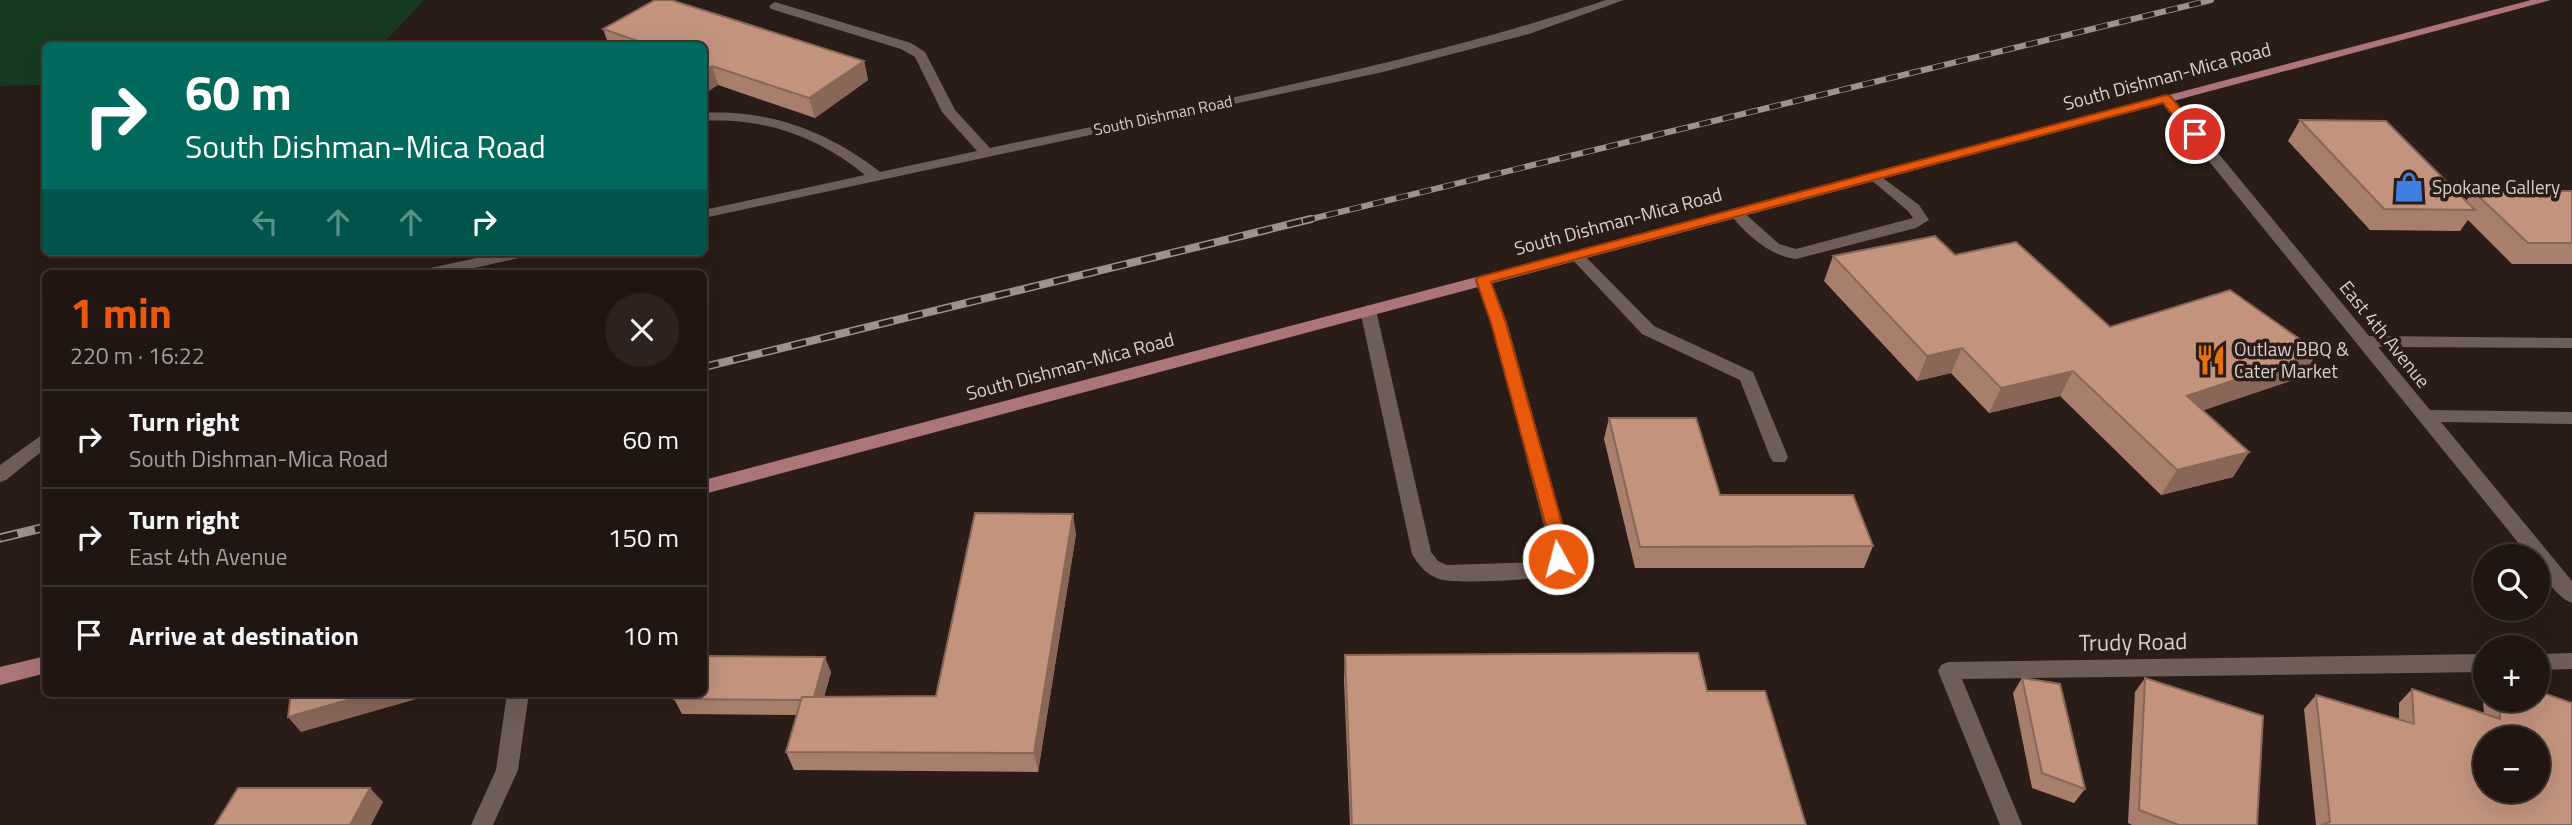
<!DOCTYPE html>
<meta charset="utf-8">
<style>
:root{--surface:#201510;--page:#2d221e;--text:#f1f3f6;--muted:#a29f9f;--line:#3d3430;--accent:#ea580c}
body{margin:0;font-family:"Titillium Web",sans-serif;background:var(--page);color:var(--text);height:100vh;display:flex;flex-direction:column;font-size:26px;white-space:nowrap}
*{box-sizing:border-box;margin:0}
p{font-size:23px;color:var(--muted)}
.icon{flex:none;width:38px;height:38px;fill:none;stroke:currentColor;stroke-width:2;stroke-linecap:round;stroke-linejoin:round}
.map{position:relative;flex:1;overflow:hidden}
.drawer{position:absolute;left:42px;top:270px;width:665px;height:427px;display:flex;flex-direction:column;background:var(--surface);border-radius:10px;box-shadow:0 7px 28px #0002,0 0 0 2px var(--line)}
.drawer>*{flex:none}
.guide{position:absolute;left:42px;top:42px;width:665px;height:214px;border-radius:10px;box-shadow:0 7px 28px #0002,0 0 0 2px var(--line);background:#00695c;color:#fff;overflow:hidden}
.fabs{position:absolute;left:2473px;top:544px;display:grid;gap:14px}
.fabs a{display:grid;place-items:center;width:77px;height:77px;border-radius:50%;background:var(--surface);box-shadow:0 7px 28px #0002,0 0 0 2px var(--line);font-size:35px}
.pin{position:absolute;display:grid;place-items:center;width:60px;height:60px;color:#fff;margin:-30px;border:4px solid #fff;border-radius:50%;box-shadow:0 2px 7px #0007}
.me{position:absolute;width:77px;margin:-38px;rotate:353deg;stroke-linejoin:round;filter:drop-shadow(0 0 5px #0008)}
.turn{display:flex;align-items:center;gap:24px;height:147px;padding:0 28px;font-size:32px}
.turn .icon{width:91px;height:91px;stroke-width:2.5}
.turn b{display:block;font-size:49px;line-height:60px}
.lanes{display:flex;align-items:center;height:66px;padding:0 28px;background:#0003;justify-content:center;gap:35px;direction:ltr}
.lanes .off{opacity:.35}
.round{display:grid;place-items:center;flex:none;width:74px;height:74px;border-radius:37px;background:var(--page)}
.overview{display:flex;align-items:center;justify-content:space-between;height:119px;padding:0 28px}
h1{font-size:42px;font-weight:700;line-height:52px;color:var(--accent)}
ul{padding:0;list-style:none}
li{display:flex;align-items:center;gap:21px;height:98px;padding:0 28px;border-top:2px solid var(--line)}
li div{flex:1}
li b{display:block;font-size:26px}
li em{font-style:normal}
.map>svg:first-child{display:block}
</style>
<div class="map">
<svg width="2572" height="825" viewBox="0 0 2572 825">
<rect width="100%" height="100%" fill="#2a1c16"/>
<path fill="#173a20" d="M0,0H424L382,45L46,46L45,85L0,86Z"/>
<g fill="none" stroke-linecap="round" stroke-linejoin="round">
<path fill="#6f5e57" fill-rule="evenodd" d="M1606,0H1624L1529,34L1383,72L704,218V210L865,175C819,137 764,117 704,121V113C769,109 829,132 880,172L977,151L942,112L915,57L901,49L771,9L769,6L775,2L911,43L925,52L955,110L990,148C1197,104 1405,67 1606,0Z
M2166,95L2171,96L2369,336L2572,338V348L2378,347L2430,410L2572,412V424L2441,422L2572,581V603C2557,598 2538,572 2538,556H2529L2161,102V96Z
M1875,172L1919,205L1929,220L1916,228L1796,259C1769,256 1745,233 1729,213L1731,210H1741L1779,244L1796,249L1913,218L1908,211L1870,179L1868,176L1870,173Z
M1576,250L1581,252L1654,326L1753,372L1788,457L1785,462H1773L1770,457L1740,380L1642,334L1571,258L1568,255Z
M505,252H535L532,255L452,273H422L430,268Z
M1483,275L1491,280L1507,322L1569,545L1568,559C1565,565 1559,571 1553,574C1541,581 1452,584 1439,579C1426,574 1419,566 1412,554L1360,310L1368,305L1376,310L1431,552L1438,561L1447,565L1541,562L1549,556V545L1491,322L1475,280Z
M46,432V448L6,480L0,482V465Z
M2572,653V669L2538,670V654Z
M2485,654V672L1962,679L2022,825H2000L1938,671L1941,665L1948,662Z
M507,693H529L518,770L493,825H471L496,770Z"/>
<path fill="#ac7577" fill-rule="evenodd" d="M2531,0H2551L704,494V480Z
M46,656V673L0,685V667Z"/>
<g stroke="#9d928d" stroke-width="6">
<path id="rail-far2" d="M1303,221L2211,0"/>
</g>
<g stroke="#9d928d" stroke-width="8">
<path id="rail-far1" d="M704,367L1311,219"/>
</g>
<g stroke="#9d928d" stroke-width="9">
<path id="rail" d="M0,538L46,527"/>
</g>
<use href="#rail-far2" stroke="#2a1c16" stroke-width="4.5" stroke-dasharray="12" stroke-linecap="butt"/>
<use href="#rail-far1" stroke="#2a1c16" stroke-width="5" stroke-dasharray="15" stroke-linecap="butt"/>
<use href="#rail" stroke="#2a1c16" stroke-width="6" stroke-dasharray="18" stroke-linecap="butt"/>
</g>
<path fill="#a87e6c" d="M603,29L864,61L868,80L815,118L718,85L704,46H609Z
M2300,120L2466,201L2473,191H2572V264H2512L2468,220L2460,231L2370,230L2288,141Z
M1955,255L2110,327L2302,377L2203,410L2249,452L2233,477L2161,495L2060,396L1989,413L1951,373L1917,381L1824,281L1833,256Z
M1609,418L1720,495L1873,546L1864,568H1635L1604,439Z
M1076,534L1038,772L794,770L786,752L797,715L682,714L674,699L831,672L824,697L936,696Z
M1345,655L1707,691L1806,825H1350L1344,680Z
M2022,678L2085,789L2074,803L2032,788L2013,693Z
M2145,678L2257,825H2132L2128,823L2135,692Z
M2412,689L2484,713L2482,691L2485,689V700H2538L2572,825H2316L2304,709L2316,695L2399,720V703Z"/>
<path fill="#886758" d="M864,61L868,80L815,118L809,98Z
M712,66L718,85L704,94V71Z
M1962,348L1951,373L1917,381L1927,356Z
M2318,352L2302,377L2172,421L2187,396Z
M2073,371L2060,396L1989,413L2001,388Z
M2249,452L2233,477L2161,495L2177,470Z
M1073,514L1076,534L1038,772L1034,753Z
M825,657L831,672L819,715L813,700Z
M372,693H434V694L301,732L288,717Z
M370,788L383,802L371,825H350Z"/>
<path fill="#c3937e" stroke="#886758" stroke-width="2" fill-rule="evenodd" d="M655,0H671L864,61L809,98L712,66L704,71V46H652L603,29Z
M2300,120L2386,121L2475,210L2384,209Z
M2473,191H2572V243H2528Z
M1935,236L1955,255L2016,242L2110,327L2230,290L2318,352L2187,396L2249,452L2177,470L2073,371L2001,388L1962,348L1927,356L1833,256Z
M1609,418H1696L1720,495H1853L1873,546L1640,547Z
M975,513L1073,514L1034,753L786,752L802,697L936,696Z
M1698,653L1707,691H1765L1806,825H1352L1345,655Z
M704,656L825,657L814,697H802L801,700L674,699L676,693H704Z
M2022,678L2060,684L2085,789L2042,773Z
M2145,678L2263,716L2257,825H2179L2139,810Z
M2412,689L2500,719L2499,700H2538V691L2572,703V825H2321L2330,822L2316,695L2414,724ZM2485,738H2538V791H2485Z
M291,693H372L288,717Z
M238,788H370L350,825H215Z"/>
<path fill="#ea580c" stroke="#983908" stroke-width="2" d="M2166,95L2170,96L2199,131V137H2190L2163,103L1491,282L1506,323L1568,545L1564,564H1552L1549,559L1551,545L1491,323L1476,280L1478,277Z"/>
<defs>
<g id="shop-bare" transform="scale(2.415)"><path d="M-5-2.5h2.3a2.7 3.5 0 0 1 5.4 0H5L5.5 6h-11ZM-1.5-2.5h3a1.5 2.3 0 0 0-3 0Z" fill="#3f7fe0" stroke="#2a1c16" stroke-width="2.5" paint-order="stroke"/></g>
<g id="restaurant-bare" transform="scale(2.415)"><path d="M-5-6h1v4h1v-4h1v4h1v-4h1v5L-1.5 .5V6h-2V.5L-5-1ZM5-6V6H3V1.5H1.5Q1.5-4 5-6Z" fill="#e8710a" stroke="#2a1c16" stroke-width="2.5" paint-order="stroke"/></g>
</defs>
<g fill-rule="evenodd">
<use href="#shop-bare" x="2409" y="187"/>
<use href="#restaurant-bare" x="2211" y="360"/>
</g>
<g text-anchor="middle" stroke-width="7" stroke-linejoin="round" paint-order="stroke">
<g font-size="16" fill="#d9cfca" stroke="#2a1c16">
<text transform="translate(1163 115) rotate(-12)" y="6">South Dishman Road</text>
</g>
<g font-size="19" fill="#d9cfca" stroke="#2a1c16">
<text transform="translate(2167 76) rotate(-15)" y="7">South Dishman-Mica Road</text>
<text transform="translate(1618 221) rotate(-15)" y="7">South Dishman-Mica Road</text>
<text transform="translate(2385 334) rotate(51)" y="7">East 4th Avenue</text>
<text transform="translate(1070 366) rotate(-15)" y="7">South Dishman-Mica Road</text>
</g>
<g font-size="19" fill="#d9cfca" stroke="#2a1c16" text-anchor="start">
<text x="2432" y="194">Spokane Gallery</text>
<text x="2234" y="356">Outlaw BBQ &amp;<tspan x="2234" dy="22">Cater Market</tspan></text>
</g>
<g font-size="23" fill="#d9cfca" stroke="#2a1c16">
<text transform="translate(2133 642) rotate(-1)" y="8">Trudy Road</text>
</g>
</g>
</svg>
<div class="fabs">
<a><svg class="icon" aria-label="search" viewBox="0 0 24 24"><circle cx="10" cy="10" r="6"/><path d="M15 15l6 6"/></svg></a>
<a>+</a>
<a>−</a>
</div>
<div class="pin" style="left:2195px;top:134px;background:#d93025"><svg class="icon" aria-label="arrive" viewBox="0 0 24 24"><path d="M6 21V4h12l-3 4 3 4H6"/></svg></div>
<svg class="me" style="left:1558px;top:559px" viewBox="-20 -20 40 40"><circle r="17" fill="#ea580c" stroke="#fff" stroke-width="3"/><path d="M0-11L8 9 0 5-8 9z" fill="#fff"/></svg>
<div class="guide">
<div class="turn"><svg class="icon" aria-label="right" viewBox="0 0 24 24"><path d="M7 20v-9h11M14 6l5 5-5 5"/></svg><div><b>60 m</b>South Dishman-Mica Road</div></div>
<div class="lanes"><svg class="icon off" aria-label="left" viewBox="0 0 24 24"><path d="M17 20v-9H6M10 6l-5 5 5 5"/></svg><svg class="icon off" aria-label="ahead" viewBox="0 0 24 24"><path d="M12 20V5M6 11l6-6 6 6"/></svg><svg class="icon off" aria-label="ahead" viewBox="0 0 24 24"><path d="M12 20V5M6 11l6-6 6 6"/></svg><svg class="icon" aria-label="right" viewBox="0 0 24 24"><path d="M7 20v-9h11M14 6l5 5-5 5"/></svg></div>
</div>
<section class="drawer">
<div class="overview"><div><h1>1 min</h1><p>220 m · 16:22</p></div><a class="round"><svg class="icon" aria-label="close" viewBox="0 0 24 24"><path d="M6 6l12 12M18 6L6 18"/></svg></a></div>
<ul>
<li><svg class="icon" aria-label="right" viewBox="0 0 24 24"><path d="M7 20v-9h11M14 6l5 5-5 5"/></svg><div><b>Turn right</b><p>South Dishman-Mica Road</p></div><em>60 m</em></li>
<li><svg class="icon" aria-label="right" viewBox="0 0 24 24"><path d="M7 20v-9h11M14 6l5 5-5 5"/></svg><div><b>Turn right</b><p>East 4th Avenue</p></div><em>150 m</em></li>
<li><svg class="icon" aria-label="arrive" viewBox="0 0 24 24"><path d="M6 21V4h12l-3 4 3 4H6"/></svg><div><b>Arrive at destination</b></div><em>10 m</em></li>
</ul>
</section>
</div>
